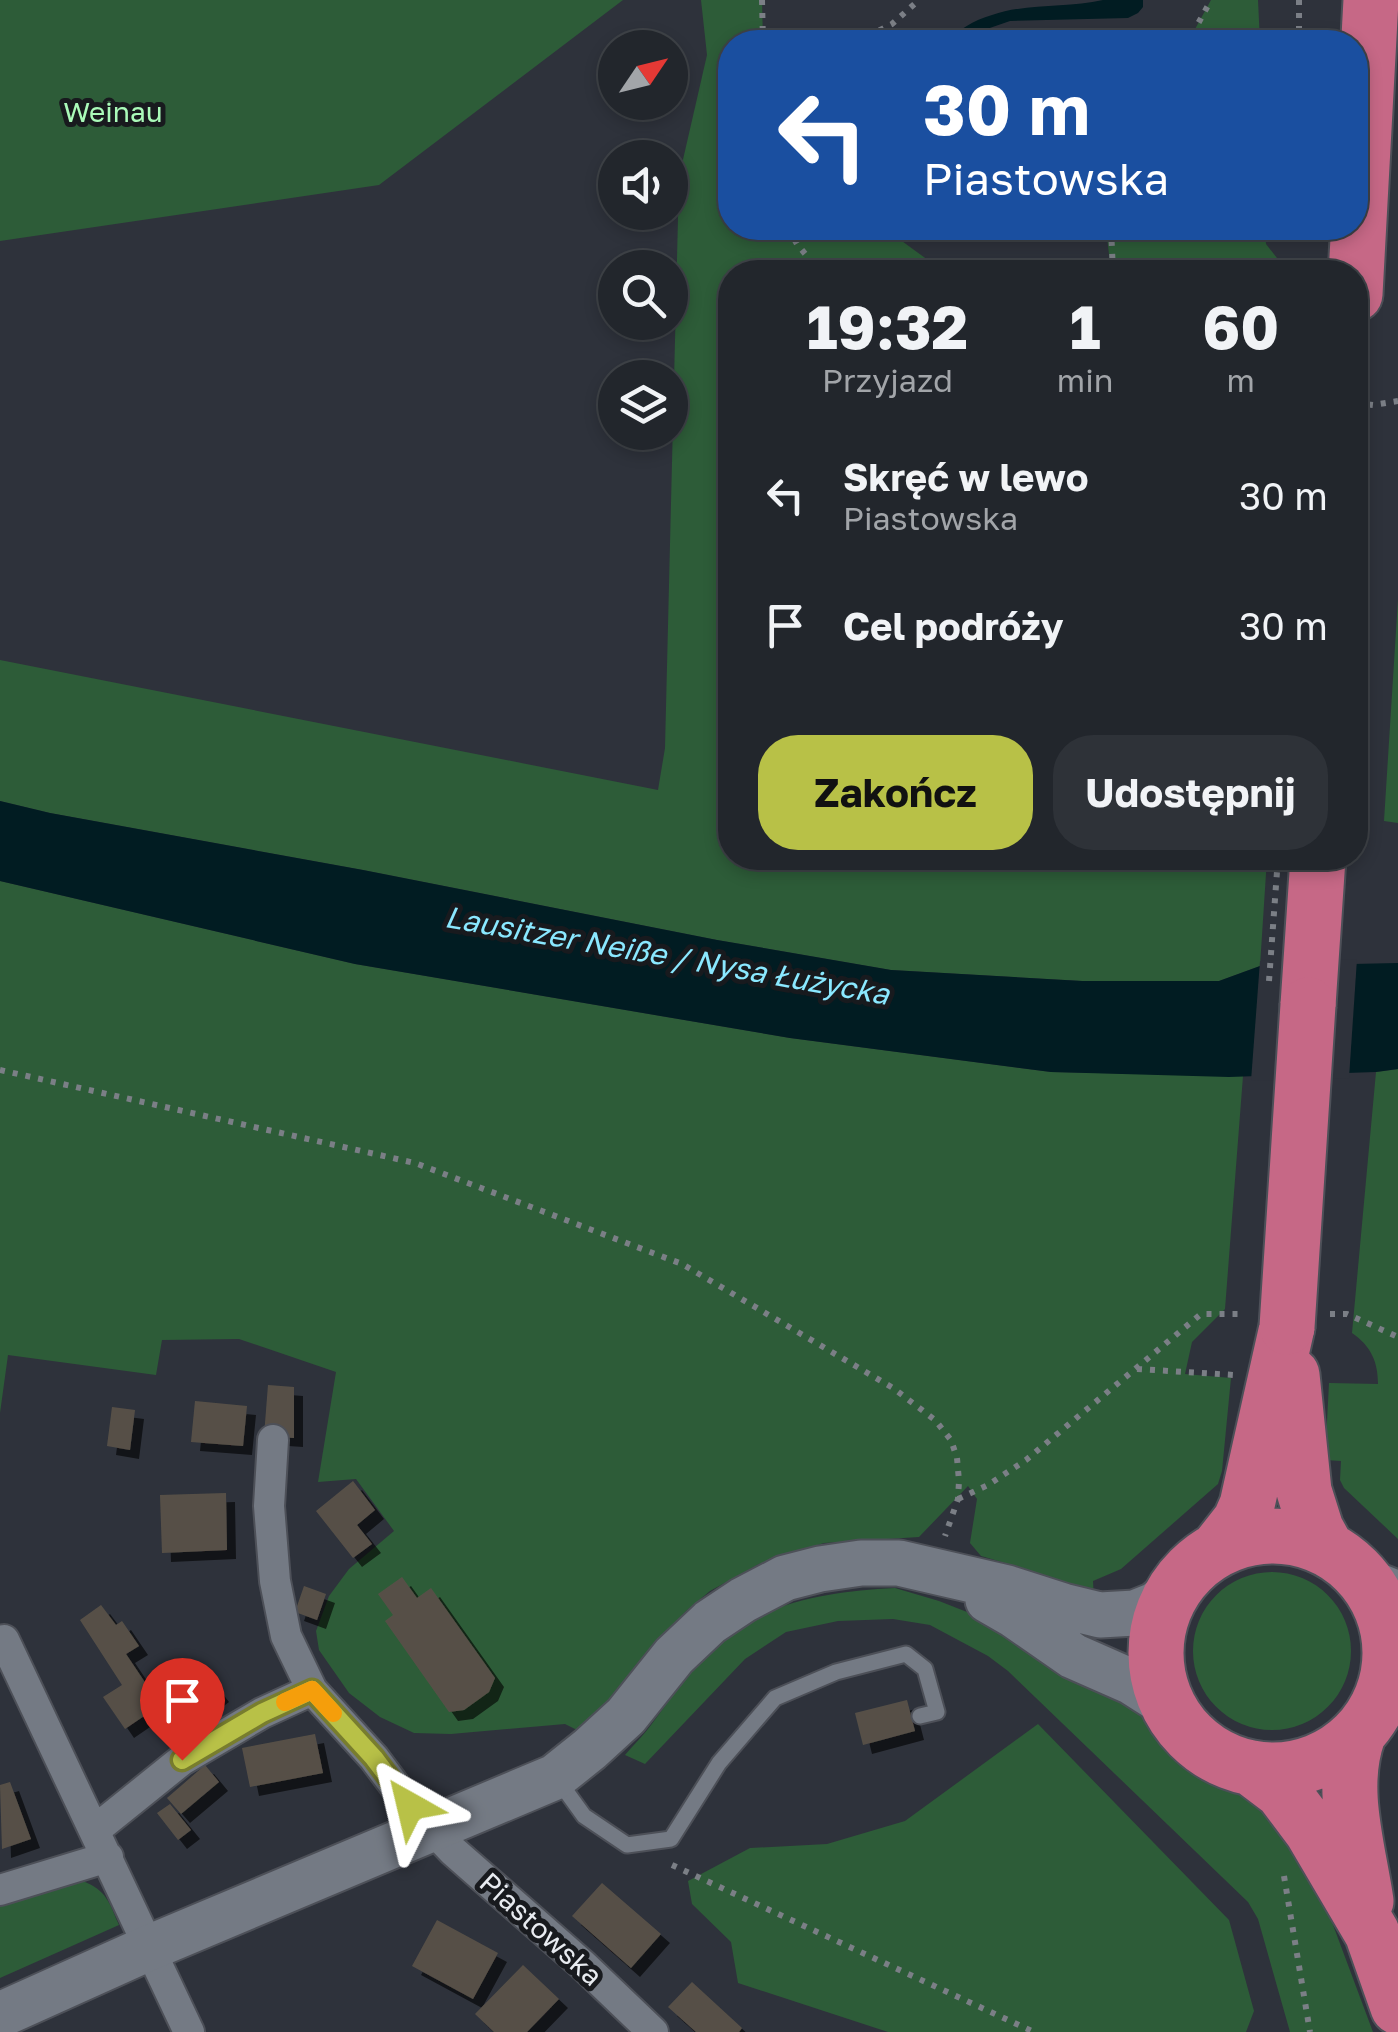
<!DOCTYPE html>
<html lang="pl">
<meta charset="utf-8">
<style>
:root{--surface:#22262c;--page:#2e3238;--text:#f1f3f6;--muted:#a2a5a9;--line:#3f4348;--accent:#b8c147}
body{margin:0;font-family:"Golos Text",sans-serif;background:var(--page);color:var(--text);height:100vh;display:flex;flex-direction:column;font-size:38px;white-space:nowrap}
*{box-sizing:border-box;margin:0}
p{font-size:32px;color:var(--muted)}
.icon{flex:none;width:55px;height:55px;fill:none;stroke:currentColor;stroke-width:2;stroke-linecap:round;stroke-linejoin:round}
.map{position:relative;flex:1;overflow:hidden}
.sheet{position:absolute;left:718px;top:260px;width:650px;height:610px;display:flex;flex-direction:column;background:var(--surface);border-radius:40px;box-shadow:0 5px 15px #0003,0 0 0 2px var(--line)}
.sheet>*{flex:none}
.top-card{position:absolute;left:718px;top:30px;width:650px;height:210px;border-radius:40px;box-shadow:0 5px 15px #0003,0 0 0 2px var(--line);background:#1a4fa0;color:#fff;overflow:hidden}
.needle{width:65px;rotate:55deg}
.controls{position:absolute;left:598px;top:30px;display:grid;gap:20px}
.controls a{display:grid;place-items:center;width:90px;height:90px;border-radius:50%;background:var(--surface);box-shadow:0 5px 15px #0003,0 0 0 2px var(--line);font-size:50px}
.pin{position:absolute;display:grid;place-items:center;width:85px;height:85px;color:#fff;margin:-102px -42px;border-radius:50% 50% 50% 0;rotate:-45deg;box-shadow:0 0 10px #0007}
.pin .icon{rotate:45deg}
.me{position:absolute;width:110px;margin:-55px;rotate:323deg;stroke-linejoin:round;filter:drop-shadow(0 0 8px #0008)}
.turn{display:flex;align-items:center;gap:35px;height:210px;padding:0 40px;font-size:45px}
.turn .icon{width:130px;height:130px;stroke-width:2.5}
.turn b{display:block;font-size:70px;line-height:85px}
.eta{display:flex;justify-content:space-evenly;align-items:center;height:170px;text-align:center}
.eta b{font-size:60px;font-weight:700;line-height:70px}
.cta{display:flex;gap:20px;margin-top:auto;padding:20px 40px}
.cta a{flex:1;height:115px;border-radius:40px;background:var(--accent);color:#111;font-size:40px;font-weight:700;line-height:115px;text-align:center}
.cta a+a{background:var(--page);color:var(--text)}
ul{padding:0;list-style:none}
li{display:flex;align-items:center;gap:30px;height:130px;padding:0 40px}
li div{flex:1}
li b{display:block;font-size:38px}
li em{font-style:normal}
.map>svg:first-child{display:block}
</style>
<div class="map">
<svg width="1398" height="2032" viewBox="0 0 1398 2032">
<defs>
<filter id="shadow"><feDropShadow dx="9" dy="9" stdDeviation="0" flood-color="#0009"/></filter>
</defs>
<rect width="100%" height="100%" fill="#2e323b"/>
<path fill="#2d5c38" d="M0,0H623L379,185L0,241Z
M701,0H762L763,42H730V228H884L932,263L954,272H730V858H1267L1260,966L1219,981H1082L891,970L717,940L363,870L50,813L0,801V660L658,790L665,748L679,177L707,55Z
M1211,0H1258L1260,42H1182L1194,31Z
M1106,228H1265L1266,244L1288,272H1111Z
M1398,599V823L1384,821Z
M0,881L355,964L790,1038L1051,1072L1243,1076L1225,1309L1192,1342L1185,1374L1231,1378L1222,1471L1218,1484L1121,1569L1093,1581L1094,1600L1059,1589L1022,1568L981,1556L970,1543L977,1499L968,1486L919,1537L824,1543L759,1564L710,1591L686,1611L655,1645L620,1692L579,1731L565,1724L451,1734L414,1733L380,1717L349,1693L319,1650L316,1631L329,1596L349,1569L394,1531L356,1479L318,1482L336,1372L239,1339L162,1340L156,1375L8,1355L0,1413Z
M1398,1069V1539L1344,1488L1340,1480L1341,1461L1325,1460L1329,1383L1378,1384C1378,1362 1371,1346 1352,1333L1376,1072Z
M1193 1651a79 79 0 1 1 158 0a79 79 0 1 1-158 0Z
M895,1588L939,1601L990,1621L1141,1704L1178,1751L1194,1766L1215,1778L1258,1791L1317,1882L1373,2032H1290L1258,1919L1248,1902L1008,1671L988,1656L930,1625L893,1619L838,1621L786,1632L745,1659L645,1764L625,1755C633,1745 643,1736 651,1725C675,1694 698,1653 731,1631C781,1599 837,1591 895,1588Z
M1038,1724L1229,1920L1254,2011L1246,2032H888L738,1983L731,1942L692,1904L688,1881L750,1848L827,1844L905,1821Z
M83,1881C107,1891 109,1902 119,1925L0,1978V1901L61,1882Z"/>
<path fill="#011c22" d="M1103,0H1143V7L1138,13L1128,18L1010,21L984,30L973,42H943C959,31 973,20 992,15C1027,3 1067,8 1103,0Z
M0,801L50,813L363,870L717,940L891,970L1082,981H1219L1260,966L1398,963V1069L1376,1072L1229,1077L1051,1072L790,1038L355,964L0,881Z"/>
<path fill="#2e323b" d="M1357,959L1349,1078L1251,1081L1260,961Z"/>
<path fill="#575047" filter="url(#shadow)" d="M268,1385L294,1387V1438L264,1436Z
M195,1401L247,1406L243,1446L191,1442Z
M112,1407L135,1410L130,1450L107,1446Z
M353,1481L375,1510L357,1525L372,1544L353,1558L316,1511Z
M226,1493L227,1550L162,1553L160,1495Z
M402,1577L417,1598L431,1588L495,1678L489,1692L464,1710L449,1712L385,1621L393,1615L378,1594Z
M304,1586L326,1594L317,1620L295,1612Z
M101,1605L116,1625L122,1621L139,1646L126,1654L169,1718L156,1727L147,1714L125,1729L103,1697L122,1685L80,1620Z
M203,1671L220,1693L193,1714L176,1692Z
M907,1700L915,1731L863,1745L855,1713Z
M315,1734L323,1773L250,1787L242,1748Z
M205,1765L219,1782L181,1814L167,1798Z
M10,1782L31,1839L2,1849L0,1785Z
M170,1804L191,1830L178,1840L157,1813Z
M602,1883L661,1934L631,1968L572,1916Z
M437,1920L498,1953L473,1999L412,1966Z
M523,1965L559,1999L527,2032H494L475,2014Z
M692,1982L742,2028L739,2032H696L668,2007Z"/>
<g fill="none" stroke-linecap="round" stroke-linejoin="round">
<g stroke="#4d5058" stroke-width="19">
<path id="lane" d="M558,1780L584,1816L627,1845L671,1839L719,1763L775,1698L836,1672L906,1654L925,1669L937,1712L920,1716"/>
</g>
<g stroke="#4d5058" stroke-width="34">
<path id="street" d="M273,1440L269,1506L275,1581L286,1636L312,1690L374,1758L410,1806L453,1851L583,1965L653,2032
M0,1641L4,1640L189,2032
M95,1830L182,1760L262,1713L312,1690
M0,1890L108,1857"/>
</g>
<g stroke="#4d5058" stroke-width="49">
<path id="secondary" d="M1366,1581L1398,1594
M988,1600L1014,1615L1073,1656L1132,1682L1168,1705
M1387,1681L1398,1671
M0,2015L151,1947L555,1777L590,1749L626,1716L674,1656L710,1622L743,1600L785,1578L820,1569L861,1563H899L1007,1588L1063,1606L1100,1615L1135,1613L1155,1605L1172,1591"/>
</g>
<g stroke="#4d5058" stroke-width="59">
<path id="highway" d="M1355,294L1371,0
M1308,1005L1318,858
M1292,1375L1304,1491L1316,1529L1327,1549
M1156 1653a117 117 0 1 1 234 0a117 117 0 1 1-234 0Z
M1218,1549L1240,1521L1247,1505L1287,1327
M1358,1735C1339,1788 1358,1847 1366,1901
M1253,1769L1282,1791L1312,1831L1372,1933L1398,2007"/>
</g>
<path stroke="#7b7f86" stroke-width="6" stroke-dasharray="5 8" stroke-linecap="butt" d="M762,0L763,42
M1299,0V42
M856,42L892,24L919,0
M1182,42L1194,31L1211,0
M788,228L797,244L820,272
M1111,228L1113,272
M1355,403L1373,405L1398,401
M0,1070L415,1163L682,1264L893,1388L935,1420L951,1440L957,1458L959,1481L958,1499L945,1536
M1330,1314H1347L1398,1337
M1137,1369L1234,1375
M958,1499L988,1485L1026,1460L1201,1314H1243
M672,1865L1034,2032
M1284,1876L1310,2032"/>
<use href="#lane" stroke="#747a84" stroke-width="15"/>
<use href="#street" stroke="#747a84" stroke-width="30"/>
<use href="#secondary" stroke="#747a84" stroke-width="45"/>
<use href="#highway" stroke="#c66886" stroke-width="55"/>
<g stroke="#4d5058" stroke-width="59" stroke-linecap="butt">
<path id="highway-bridge" d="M1287,1327L1308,1005"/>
</g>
<path stroke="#7b7f86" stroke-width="6" stroke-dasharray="5 8" stroke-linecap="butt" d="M1269,981L1278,858"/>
<use href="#highway-bridge" stroke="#c66886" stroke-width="55"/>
</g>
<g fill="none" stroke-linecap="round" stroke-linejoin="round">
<g stroke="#787d2e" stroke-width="25">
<path id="route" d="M182,1760L262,1713L312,1690L374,1758L410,1806"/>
</g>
<use href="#route" stroke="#b8c147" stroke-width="18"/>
<path stroke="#f59e0b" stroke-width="18" d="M285,1702L312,1690L333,1713"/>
</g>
<g text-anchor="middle" stroke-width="10" stroke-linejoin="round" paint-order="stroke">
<g font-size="28" fill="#aafab9" stroke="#181a1e">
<text x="113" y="122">Weinau</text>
</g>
<g font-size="28" fill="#e8ebf0" stroke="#181a1e">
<text transform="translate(541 1929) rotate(42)" y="10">Piastowska</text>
</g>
<g font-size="30" font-style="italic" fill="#8ae8ff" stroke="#181a1e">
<text transform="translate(667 956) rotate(10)" y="10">Lausitzer Neiße / Nysa Łużycka</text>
</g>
</g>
</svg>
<div class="controls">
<a><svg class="needle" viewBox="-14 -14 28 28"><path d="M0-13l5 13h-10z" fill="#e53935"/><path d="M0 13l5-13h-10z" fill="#a2a5a9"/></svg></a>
<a><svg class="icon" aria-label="sound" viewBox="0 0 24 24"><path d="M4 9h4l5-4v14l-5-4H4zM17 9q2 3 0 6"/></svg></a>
<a><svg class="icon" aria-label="search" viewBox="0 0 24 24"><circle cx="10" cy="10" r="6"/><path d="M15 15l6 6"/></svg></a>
<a><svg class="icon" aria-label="layers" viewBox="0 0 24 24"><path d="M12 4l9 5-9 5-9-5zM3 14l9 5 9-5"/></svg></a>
</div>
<div class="pin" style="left:182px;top:1760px;background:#d93025"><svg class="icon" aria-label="arrive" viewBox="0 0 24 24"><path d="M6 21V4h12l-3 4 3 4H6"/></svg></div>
<svg class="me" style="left:410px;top:1806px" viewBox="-20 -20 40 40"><path d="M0-17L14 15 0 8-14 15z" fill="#b8c147" stroke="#fff" stroke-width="4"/></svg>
<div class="top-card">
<div class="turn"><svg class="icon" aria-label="left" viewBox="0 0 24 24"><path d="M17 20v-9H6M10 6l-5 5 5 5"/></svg><div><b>30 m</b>Piastowska</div></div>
</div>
<section class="sheet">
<div class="eta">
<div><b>19:32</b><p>Przyjazd</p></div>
<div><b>1</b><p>min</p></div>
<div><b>60</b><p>m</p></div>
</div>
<ul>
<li><svg class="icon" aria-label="left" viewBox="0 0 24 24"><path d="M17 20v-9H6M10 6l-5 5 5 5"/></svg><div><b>Skręć w lewo</b><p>Piastowska</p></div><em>30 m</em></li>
<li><svg class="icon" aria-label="arrive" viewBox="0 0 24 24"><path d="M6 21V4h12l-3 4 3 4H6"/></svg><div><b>Cel podróży</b></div><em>30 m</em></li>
</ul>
<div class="cta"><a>Zakończ</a><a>Udostępnij</a></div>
</section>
</div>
